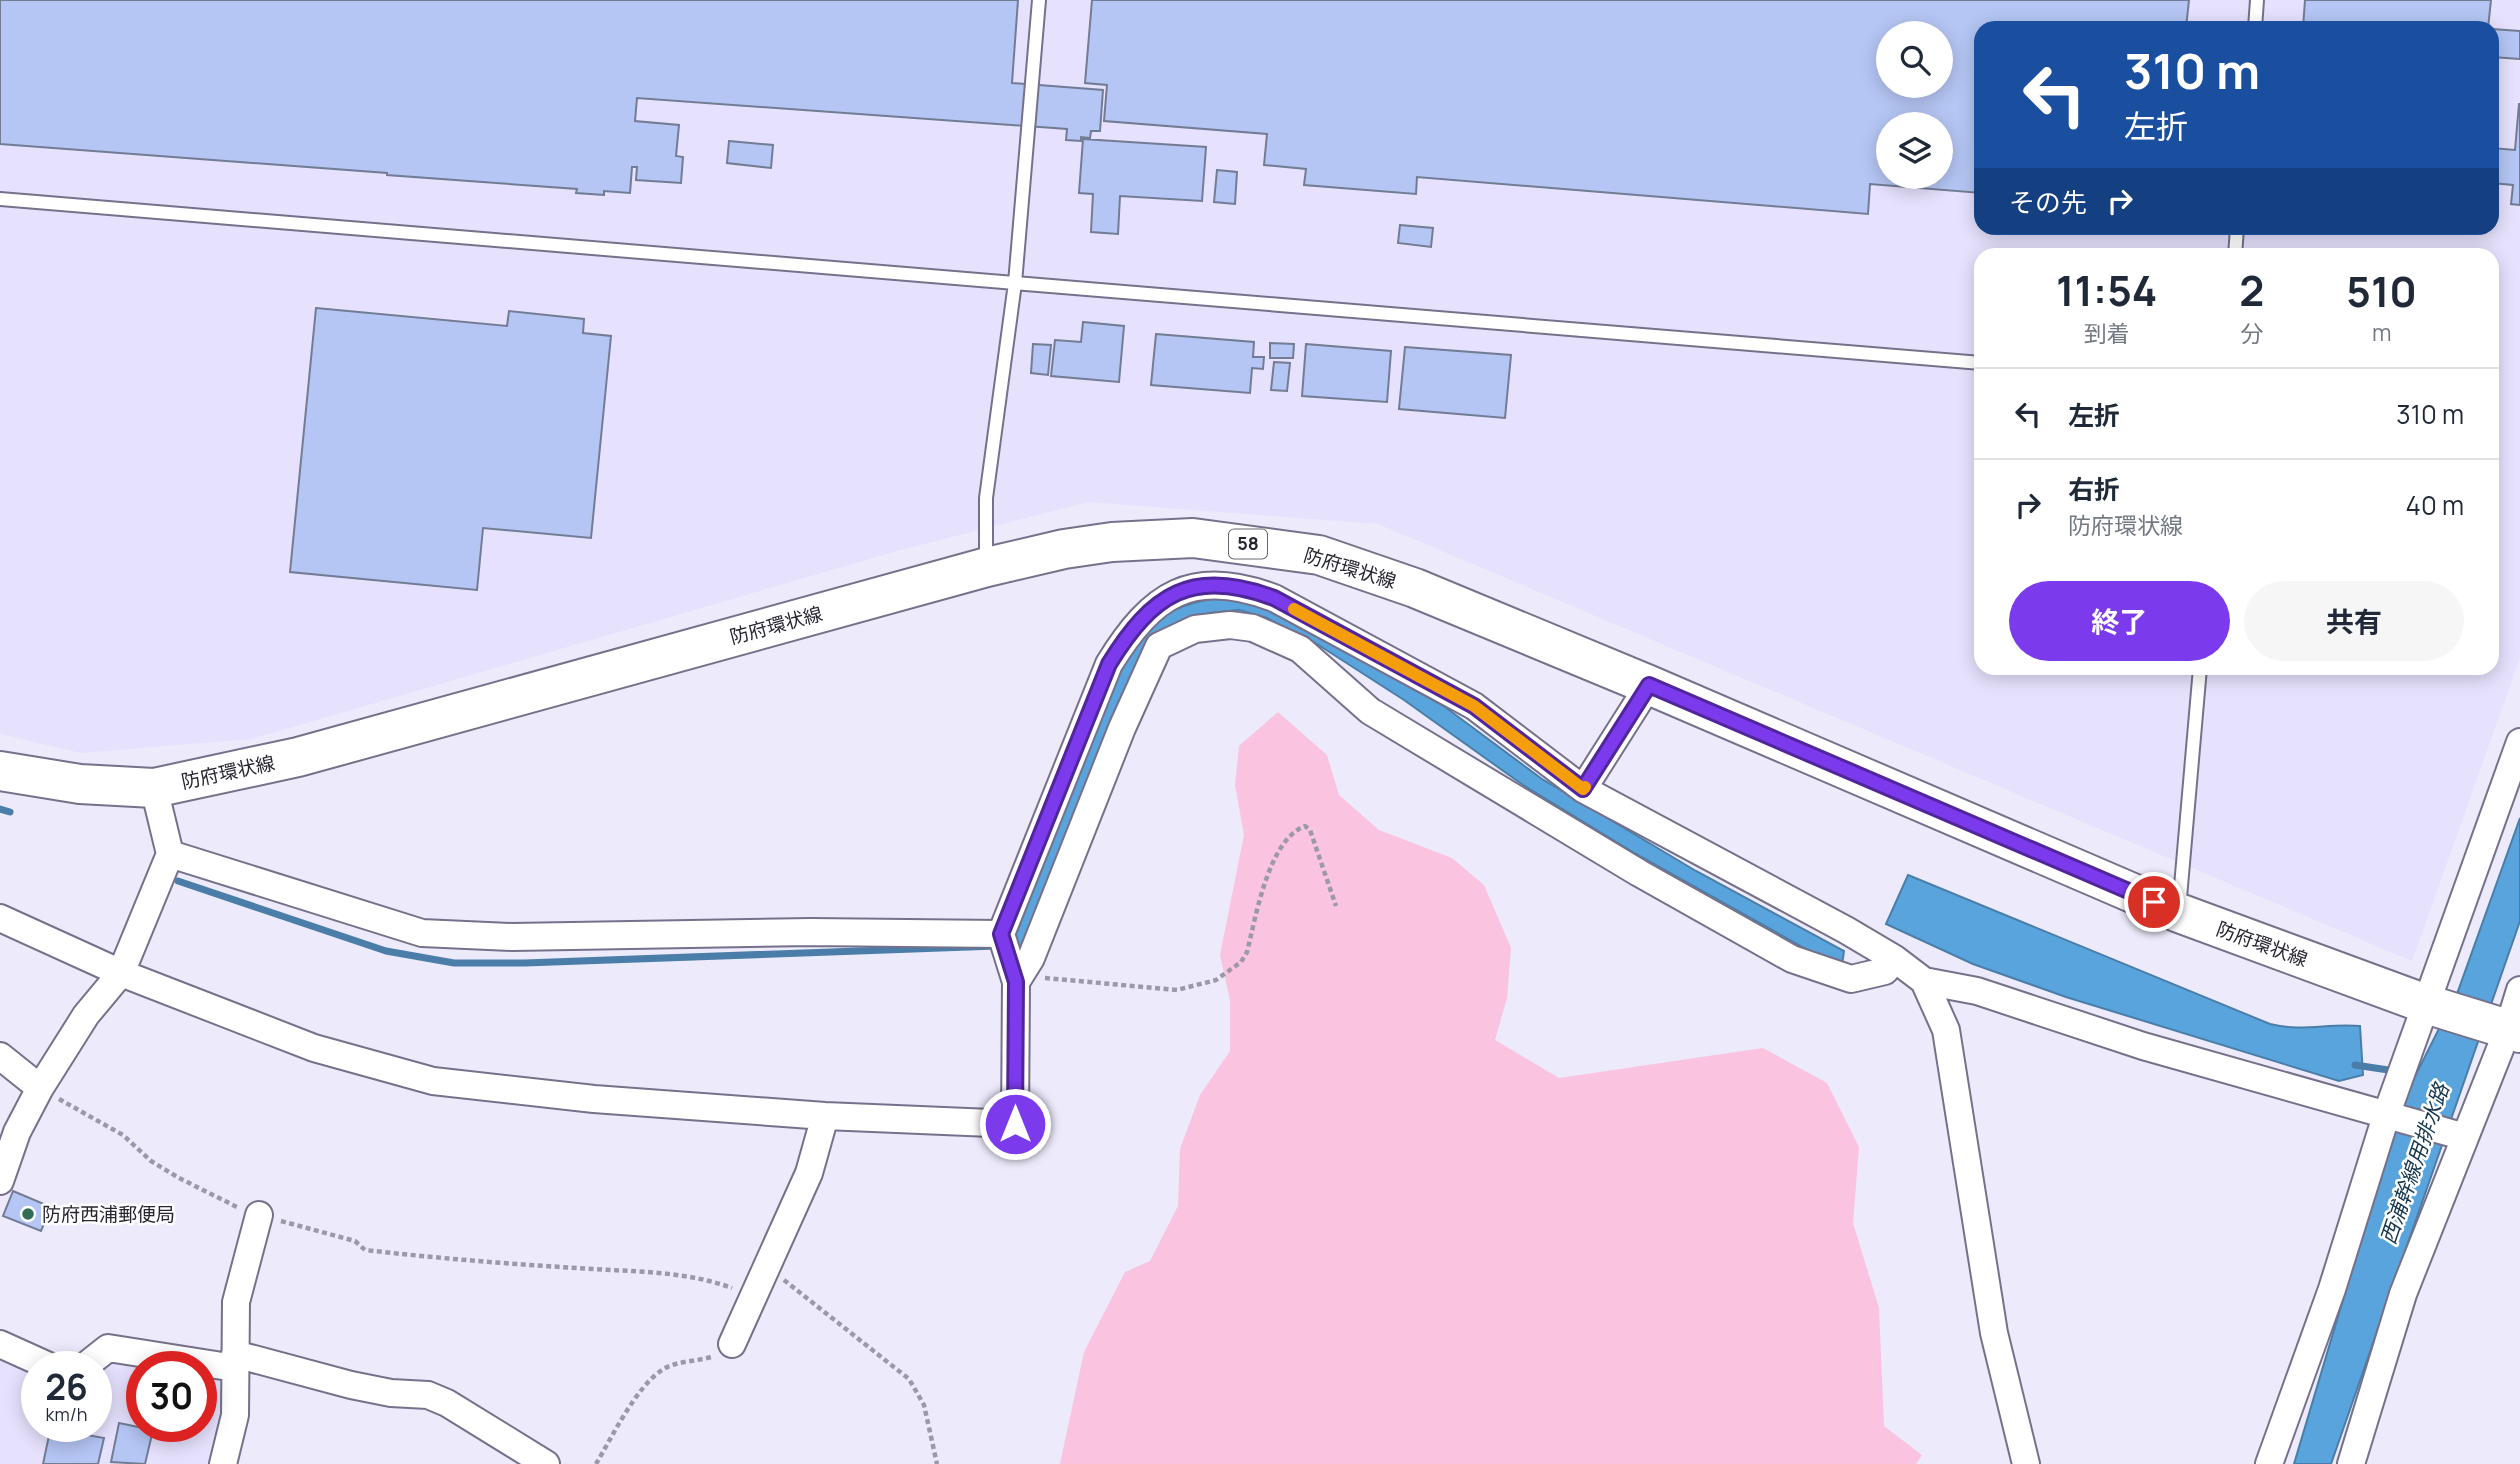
<!DOCTYPE html>
<html lang="ja">
<meta charset="utf-8">
<style>
:root{--surface:#fff;--page:#f6f6f7;--text:#1f2937;--muted:#747a83;--line:#e0e1e3;--accent:#7c3aed}
body{margin:0;font-family:Manrope,"Noto Sans JP",sans-serif;background:var(--page);color:var(--text);height:100vh;display:flex;flex-direction:column;font-size:26px;white-space:nowrap}
*{box-sizing:border-box;margin:0}
p{font-size:23px;color:var(--muted)}
.icon{flex:none;width:38px;height:38px;fill:none;stroke:currentColor;stroke-width:2;stroke-linecap:round;stroke-linejoin:round}
.map{position:relative;flex:1;overflow:hidden}
.panel{position:absolute;left:1974px;top:248px;width:525px;height:427px;display:flex;flex-direction:column;background:var(--surface);border-radius:21px;box-shadow:0 4px 18px #0003}
.panel>*{flex:none}
.guide{position:absolute;left:1974px;top:21px;width:525px;height:214px;border-radius:21px;box-shadow:0 4px 18px #0003;background:#1a4fa0;color:#fff;overflow:hidden}
.tools{position:absolute;left:1876px;top:21px;display:grid;gap:14px}
.tools a{display:grid;place-items:center;width:77px;height:77px;border-radius:50%;background:var(--surface);box-shadow:0 4px 18px #0003;font-size:35px}
.speed{position:absolute;left:21px;top:1351px;display:flex;gap:14px;font-size:35px;font-weight:700;text-align:center}
.speed>*{display:grid;place-content:center;width:91px;height:91px;border-radius:50%;background:var(--surface);box-shadow:0 4px 18px #0003;line-height:1}
.speed small{font-size:18px;font-weight:400}
.speed .limit{border:10px solid #d22;background:#fff;color:#111}
.pin{position:absolute;display:grid;place-items:center;width:60px;height:60px;color:#fff;margin:-30px;border:4px solid #fff;border-radius:50%;box-shadow:0 2px 7px #0007}
.me{position:absolute;width:77px;margin:-38px;rotate:0deg;stroke-linejoin:round;filter:drop-shadow(0 0 5px #0008)}
.turn{display:flex;align-items:center;gap:24px;height:147px;padding:0 35px;font-size:32px}
.turn .icon{width:91px;height:91px;stroke-width:2.5}
.turn b{display:block;font-size:49px;line-height:60px}
.then{display:flex;align-items:center;height:66px;padding:0 35px;background:#0003;gap:14px;font-size:26px}
.eta{display:flex;justify-content:space-evenly;align-items:center;height:119px;text-align:center}
.eta b{font-size:42px;font-weight:700;line-height:49px}
.button{display:flex;gap:14px;margin-top:auto;padding:14px 35px}
.button a{flex:1;height:80px;border-radius:42px;background:var(--accent);color:#fff;font-size:28px;font-weight:700;line-height:80px;text-align:center}
.button a+a{background:var(--page);color:var(--text)}
ul{padding:0;list-style:none}
li{display:flex;align-items:center;gap:21px;height:91px;padding:0 35px;border-top:2px solid var(--line)}
li div{flex:1}
li b{display:block;font-size:26px}
li em{font-style:normal}
.map>svg:first-child{display:block}
</style>
<div class="map">
<svg width="2520" height="1464" viewBox="0 0 2520 1464">
<rect width="100%" height="100%" fill="#edeafb"/>
<path fill="#e6e1fd" fill-rule="evenodd" d="M0,0H2520V658L2412,961L1378,524L1088,502L897,551L251,739L81,753L0,734ZM1981,28H2492V228H1981ZM1888,33H1941V86H1888ZM1888,124H1941V177H1888ZM1981,256H2492V668H1981Z
M0,1351L37,1367V1426H96V1373L116,1356L179,1367H142V1426H201V1371L230,1376L217,1464H0Z"/>
<path fill="#fac3df" d="M1278,712L1327,755L1339,795L1379,830L1452,858L1484,885L1511,948L1507,998L1495,1040L1559,1078L1763,1048L1827,1083L1859,1147L1853,1223L1879,1308L1884,1426L1922,1455L1916,1464H1060L1084,1352L1125,1272L1150,1261L1178,1206L1180,1149L1200,1095L1230,1051V1000L1220,955L1244,835L1235,785L1239,746Z"/>
<path fill="#59a4dc" stroke="#4a7ea8" stroke-width="2" d="M1231,597L1261,604L1445,707L1542,779L1696,871L1844,951L1842,965L1806,949L1631,851L1523,785L1404,700L1317,644L1267,618L1239,610L1210,613L1182,621L1024,947L1017,949L1016,934L1119,670C1148,620 1172,601 1231,597Z
M2520,818V921L2331,1464H2294L2402,1102L2458,991Z
M1908,875L2270,1024C2302,1032 2328,1023 2360,1026L2363,1075L2339,1081L2066,997L1973,964L1886,924Z"/>
<g fill="none" stroke-linecap="round" stroke-linejoin="round">
<path stroke="#4a7ea8" stroke-width="7" d="M0,809L10,812
M178,881L386,951L454,963H525L996,946
M2355,1065L2395,1071"/>
</g>
<path fill="#b5c6f4" stroke="#727c94" stroke-width="2" fill-rule="evenodd" d="M0,0H1018L1012,83L1103,90L1100,131H1091L1090,138L1081,137V141L1066,140L1067,129L637,98L635,121L679,125L676,156L683,157L681,183L636,180L637,167H632L630,193L604,191V195L576,193L577,189L387,175V173L0,144Z
M1092,0H2189L2186,28H1981V193L1870,184L1868,214L1417,177L1416,194L1304,185L1306,169L1264,165L1267,134L1104,121L1107,85L1085,83ZM1888,33H1941V86H1888ZM1888,124H1941V177H1888Z
M2305,0H2491L2488,28H2303Z
M2492,29L2520,31V59L2492,57Z
M2519,104H2520V205L2511,204L2513,185L2492,183V148L2515,150Z
M1083,139L1206,147L1202,201L1120,196L1118,234L1091,232L1093,194L1079,193Z
M729,141L773,145L771,168L727,163Z
M1217,170L1237,172L1235,204L1214,202Z
M1400,225L1433,228L1431,247L1398,243Z
M316,308L507,326L509,311L584,319L583,333L611,336L591,538L483,528L477,590L290,572Z
M1083,322L1124,326L1119,382L1051,376L1055,340L1081,342Z
M1156,334L1254,342L1253,357H1264L1263,369L1252,368L1250,393L1151,385Z
M1270,343L1294,344L1293,358H1270Z
M1033,344L1051,345L1048,375L1031,373Z
M1306,344L1391,351L1387,402L1302,396Z
M1405,347L1511,355L1505,418L1399,409Z
M1274,362L1290,363L1287,391L1271,390Z
M13,1191L51,1207L41,1231L3,1216Z
M119,1423L153,1430L145,1464L111,1462Z
M51,1426H88L87,1435L104,1438L98,1464H43Z"/>
<g fill="none" stroke-linecap="round" stroke-linejoin="round">
<g stroke="#76718a" stroke-width="16">
<path id="service" d="M2255,28L2257,0
M0,199L1981,363
M2235,256L2237,228
M986,564V498L1015,283L1039,0
M2179,909L2200,668"/>
</g>
<g stroke="#76718a" stroke-width="30">
<path id="minor" d="M1583,789L1649,685
M170,854L422,933L512,937L811,932L1001,934
M0,918L121,973L314,1048L433,1081L594,1099L825,1116L1015,1124L1016,982L1001,934L1109,664C1152,594 1192,567 1274,598L1474,706L1583,789L1846,930L1895,959L1924,981L1946,1030L1994,1333L2026,1464
M1924,981L1977,991L2143,1046L2465,1137
M1016,982L1031,958L1122,728L1159,646L1195,629L1230,625L1253,628L1300,649L1370,711L1639,873L1792,959L1851,979L1885,971L1895,959
M0,1056L40,1088
M0,1181L17,1132L40,1088L86,1015L121,973L170,854L154,788
M0,1344L51,1367
M732,1344L809,1173L825,1116
M235,1354L351,1385L391,1393L428,1395L447,1403L546,1464
M84,1367L108,1348L235,1368
M223,1464L235,1415L236,1302L259,1215
M2269,1464L2332,1289L2387,1113L2520,742
M2351,1464L2403,1294L2508,1029L2520,990"/>
</g>
<g stroke="#76718a" stroke-width="42">
<path id="primary" d="M0,771L80,784L154,788L298,757L987,567L1064,549L1112,542L1193,538L1319,555L1415,588L1649,685L2179,913L2426,1004L2520,1033"/>
</g>
<path stroke="#9b99a7" stroke-width="4.5" stroke-dasharray="5 3.5" stroke-linecap="butt" d="M1045,978L1177,990L1216,980L1241,962L1247,952C1256,917 1268,840 1305,826L1310,830L1336,906
M59,1099L123,1135L151,1161L179,1178L239,1208
M281,1221L355,1241L365,1250C436,1258 507,1264 578,1268C630,1272 683,1270 732,1288
M784,1280L909,1379L924,1405L937,1464
M596,1464C612,1437 636,1387 662,1370C677,1360 697,1362 714,1356"/>
<use href="#service" stroke="#fff" stroke-width="12"/>
<use href="#minor" stroke="#fff" stroke-width="26"/>
<use href="#primary" stroke="#fff" stroke-width="38"/>
</g>
<g fill="none" stroke-linecap="round" stroke-linejoin="round">
<g stroke="#51269a" stroke-width="18">
<path id="route" d="M1015,1124L1016,982L1001,934L1109,664C1152,594 1192,567 1274,598L1474,706L1583,789L1649,685L2154,902"/>
</g>
<use href="#route" stroke="#7c3aed" stroke-width="12"/>
<path stroke="#f59e0b" stroke-width="12" d="M1294,609L1474,706L1583,789L1585,787"/>
</g>
<circle fill="#326c55" stroke="#fff" stroke-width="2.5" cx="28" cy="1214" r="7"/>
<g text-anchor="middle" stroke-width="5" stroke-linejoin="round" paint-order="stroke">
<rect fill="#fff" stroke="#68666e" stroke-width="2" x="1229" y="529.5" width="38" height="29" rx="5"/>
<g font-size="18" font-weight="bold" fill="#272530">
<text x="1248" y="550">58</text>
</g>
<g font-size="19" fill="#272530" stroke="#fff">
<text transform="translate(1350 568) rotate(17)" y="7">防府環状線</text>
<text transform="translate(776 625) rotate(-15)" y="7">防府環状線</text>
<text transform="translate(228 772) rotate(-12)" y="7">防府環状線</text>
<text transform="translate(2262 944) rotate(20)" y="7">防府環状線</text>
</g>
<g font-size="19" fill="#272530" stroke="#fff" text-anchor="start">
<text x="42" y="1221">防府西浦郵便局</text>
</g>
<g font-size="21" font-style="italic" fill="#14354d" stroke="#fff">
<text transform="translate(2415 1164) rotate(-71)" y="7">西浦幹線用排水路</text>
</g>
</g>
</svg>
<div class="tools">
<a><svg class="icon" aria-label="search" viewBox="0 0 24 24"><circle cx="10" cy="10" r="6"/><path d="M15 15l6 6"/></svg></a>
<a><svg class="icon" aria-label="layers" viewBox="0 0 24 24"><path d="M12 4l9 5-9 5-9-5zM3 14l9 5 9-5"/></svg></a>
</div>
<div class="speed"><div>26<small>km/h</small></div><div class="limit">30</div></div>
<div class="pin" style="left:2154px;top:902px;background:#d93025"><svg class="icon" aria-label="arrive" viewBox="0 0 24 24"><path d="M6 21V4h12l-3 4 3 4H6"/></svg></div>
<svg class="me" style="left:1015px;top:1124px" viewBox="-20 -20 40 40"><circle r="17" fill="#7c3aed" stroke="#fff" stroke-width="3"/><path d="M0-11L8 9 0 5-8 9z" fill="#fff"/></svg>
<div class="guide">
<div class="turn"><svg class="icon" aria-label="left" viewBox="0 0 24 24"><path d="M17 20v-9H6M10 6l-5 5 5 5"/></svg><div><b>310 m</b>左折</div></div>
<div class="then">その先<svg class="icon" aria-label="right" viewBox="0 0 24 24"><path d="M7 20v-9h11M14 6l5 5-5 5"/></svg></div>
</div>
<section class="panel">
<div class="eta">
<div><b>11:54</b><p>到着</p></div>
<div><b>2</b><p>分</p></div>
<div><b>510</b><p>m</p></div>
</div>
<ul>
<li><svg class="icon" aria-label="left" viewBox="0 0 24 24"><path d="M17 20v-9H6M10 6l-5 5 5 5"/></svg><div><b>左折</b></div><em>310 m</em></li>
<li><svg class="icon" aria-label="right" viewBox="0 0 24 24"><path d="M7 20v-9h11M14 6l5 5-5 5"/></svg><div><b>右折</b><p>防府環状線</p></div><em>40 m</em></li>
</ul>
<div class="button"><a>終了</a><a>共有</a></div>
</section>
</div>
